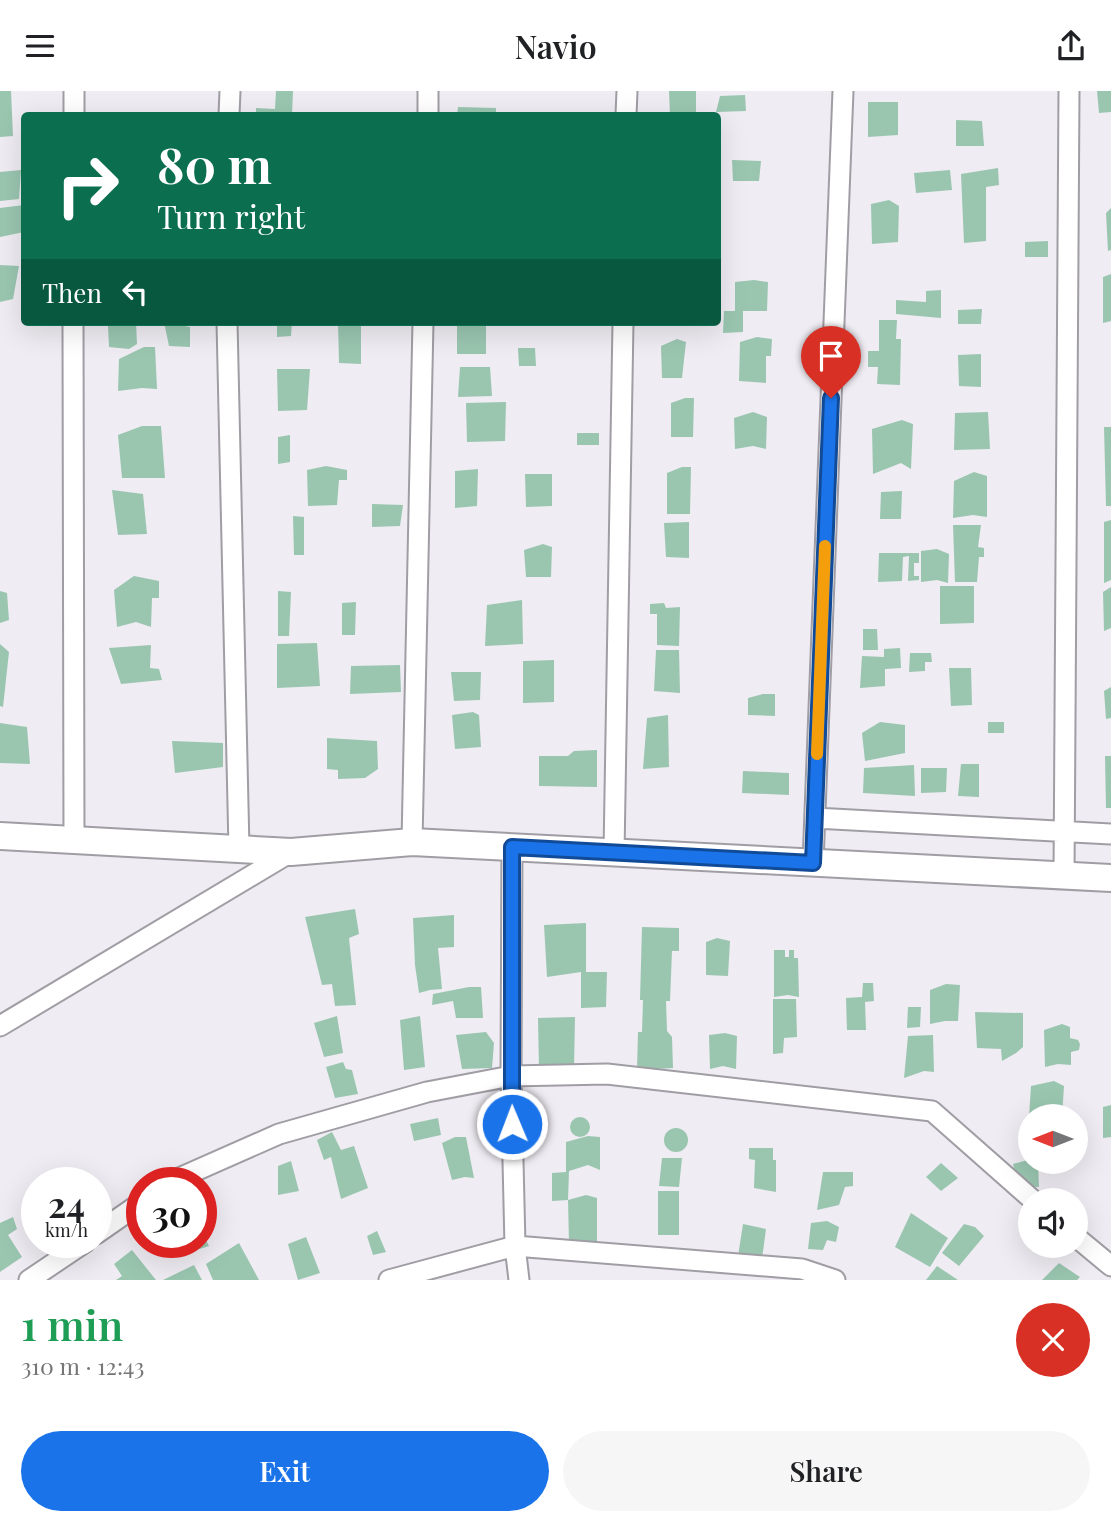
<!DOCTYPE html>
<meta charset="utf-8">
<style>
:root{--surface:#fff;--page:#f6f6f6;--text:#202124;--muted:#757577;--accent:#1a73e8}
body{margin:0;font-family:"Playfair Display",serif;background:var(--page);color:var(--text);height:100vh;display:flex;flex-direction:column;font-size:26px;white-space:nowrap}
*{box-sizing:border-box;margin:0}
p{font-size:23px;color:var(--muted)}
.icon{flex:none;width:38px;height:38px;fill:none;stroke:currentColor;stroke-width:2;stroke-linecap:round;stroke-linejoin:round}
.map{position:relative;height:1189px;overflow:hidden}
.sheet{display:flex;flex-direction:column;background:var(--surface);flex:1}
.sheet>*{flex:none}
.guide{position:absolute;left:21px;top:21px;width:700px;height:214px;border-radius:7px;box-shadow:0 7px 28px #0002;background:#0b6e4f;color:#fff;overflow:hidden}
.needle{width:46px;rotate:270deg}
.controls{position:absolute;left:1018px;top:1013px;display:grid;gap:14px}
.controls a{display:grid;place-items:center;width:70px;height:70px;border-radius:50%;background:var(--surface);box-shadow:0 7px 28px #0002;font-size:35px}
.speed{position:absolute;left:21px;top:1076px;display:flex;gap:14px;font-size:35px;font-weight:700;text-align:center}
.speed>*{display:grid;place-content:center;width:91px;height:91px;border-radius:50%;background:var(--surface);box-shadow:0 7px 28px #0002;line-height:1}
.speed small{font-size:18px;font-weight:400}
.speed .limit{border:10px solid #d22;background:#fff;color:#111}
.pin{position:absolute;display:grid;place-items:center;width:60px;height:60px;color:#fff;margin:-72px -30px;border-radius:50% 50% 50% 0;rotate:-45deg;box-shadow:0 0 7px #0007}
.pin .icon{rotate:45deg}
.me{position:absolute;width:77px;margin:-38px;rotate:359deg;stroke-linejoin:round;filter:drop-shadow(0 0 5px #0008)}
.turn{display:flex;align-items:center;gap:24px;height:147px;padding:0 21px;font-size:32px}
.turn .icon{width:91px;height:91px;stroke-width:2.5}
.turn b{display:block;font-size:49px;line-height:60px}
.then{display:flex;align-items:center;height:66px;padding:0 21px;background:#0003;gap:14px;font-size:26px}
.round{display:grid;place-items:center;flex:none;width:74px;height:74px;border-radius:37px;background:var(--page)}
.headline{display:flex;align-items:center;justify-content:space-between;height:119px;padding:0 21px}
h1{font-size:42px;font-weight:600;line-height:52px;color:#1e9e55}
.primary-button{display:flex;gap:14px;margin-top:auto;padding:14px 21px}
.primary-button a{flex:1;height:80px;border-radius:42px;background:var(--accent);color:#fff;font-size:28px;font-weight:600;line-height:80px;text-align:center}
.primary-button a+a{background:var(--page);color:var(--text)}
header{display:flex;justify-content:space-between;align-items:center;height:91px;padding:0 21px;background:var(--surface);font-size:32px;font-weight:600}
.map>svg:first-child{display:block}
</style>
<header><svg class="icon" aria-label="menu" viewBox="0 0 24 24"><path d="M4 6h16M4 12h16M4 18h16"/></svg>Navio<svg class="icon" aria-label="share" viewBox="0 0 24 24"><path d="M12 15V3M7 8l5-5 5 5M5 13v7h14v-7"/></svg></header>
<div class="map">
<svg width="1111" height="1189" viewBox="0 0 1111 1189">
<rect width="100%" height="100%" fill="#efecf3"/>
<path fill="#9ac6b0" d="M0,0H11L13,45L0,46Z
M276,0H293L292,24H256V17L275,18Z
M669,0H696V22L670,24Z
M1097,0H1111V21L1099,22Z
M745,4L746,20L716,21L720,5Z
M868,11H898V44L868,46Z
M458,16L496,17V24H457Z
M956,29L982,30L984,55H956Z
M732,69L761,70L759,90H733Z
M998,77L999,94L986,96V150L964,152L961,83Z
M21,79L19,108L0,110V81Z
M950,79L952,99L916,102L914,82Z
M889,109L899,115L898,151L872,153L871,113Z
M24,114V141L0,146V117Z
M1111,117V159L1108,160L1106,122Z
M1048,150V166H1025V151Z
M0,174L19,175L13,208L0,211Z
M1111,183V230L1103,232V186Z
M754,189L768,191L767,220H743V241L723,242L724,220H735V191Z
M941,199V227L896,223V209L926,211V200Z
M982,218L981,233H958V219Z
M879,229H897L896,248H901L900,294L877,293L878,276H868V260H879Z
M136,231L137,253L129,258L109,256L108,235Z
M164,231L190,236V256L169,255Z
M277,231H292L291,245L277,246Z
M338,231H361V273L339,272Z
M457,231H486V263H457Z
M757,246L772,248L771,265H766V292L739,290L740,251Z
M677,248L686,251L682,287H662L661,255Z
M144,256H155L157,298L142,297L118,300L119,268Z
M518,257H535L536,275H519Z
M981,263V296L959,295L958,264Z
M460,276H490L492,305L458,306Z
M277,278H310L307,319L278,320Z
M685,307H694L693,346H671V312Z
M506,311L505,350L467,351L466,312Z
M753,321L767,326L766,358L753,355L735,358L734,327Z
M988,321L990,358L954,359L955,322Z
M902,329L913,333L911,378L901,372L873,383L872,338Z
M142,335H161L165,387H122L118,344Z
M1104,336H1111V415H1106Z
M577,342H599V354H577Z
M290,344V371L278,373V346Z
M326,375L347,379V389H339L337,414L308,415L307,379Z
M682,376H691L690,423H667V382Z
M478,378L477,415L455,417V380Z
M974,381L987,385V426L973,424L953,427L954,390Z
M525,383H552V415L526,416Z
M112,399L143,403L147,443L118,444Z
M902,400L901,428H880L881,401Z
M372,413L403,414L400,435L372,436Z
M293,425L304,426V464H294Z
M1111,429V489L1104,492V431Z
M689,431V467L666,466L664,432Z
M953,434H981L978,456L984,457V466H979L977,491H955Z
M543,453L552,456L551,486H526L524,459Z
M937,458L949,463L948,492L937,489L921,491V460Z
M879,462H919V472H914V485H919V489L908,490L909,465L903,466L902,490L878,491Z
M134,485L159,490V507H152L151,536L136,531L117,536L114,499Z
M940,495H974V532L940,533Z
M1111,496V537L1104,540L1103,501Z
M0,500L7,502L9,529L0,532Z
M278,500L291,501L289,545H278Z
M522,509L523,553L485,555L487,514Z
M356,511L355,544H342V512Z
M664,512L666,517L680,516L679,555L657,554V523H650V513Z
M863,538H877L878,559H863Z
M317,552L320,595L277,597V553Z
M0,553L9,561L3,616L0,615Z
M151,554L150,577L159,578L162,589L121,593L109,557Z
M900,557L901,577L885,578V595L860,597L862,565L884,566V558Z
M656,559H679L680,602L654,600Z
M910,562H931L932,571H925V580L909,581Z
M554,569V611L523,612V570Z
M400,574L401,601L350,603L351,575Z
M949,577H971L972,614L951,615Z
M451,581H481L480,609L454,610Z
M1111,596V627L1106,628L1104,600Z
M763,603H775V625L748,624V607Z
M473,621L479,624L481,656L455,658L452,624Z
M668,624L669,676L643,678L647,627Z
M880,631L905,634V662L865,670L862,642Z
M988,631H1004V642H988Z
M0,632L27,636L30,673L0,672Z
M327,647L377,650L378,678L365,687L338,688V679L327,678Z
M172,650L223,652V676L175,682Z
M597,659V696L539,695V665H568L574,660Z
M1105,665H1111V717H1106Z
M961,673H979V706L958,705Z
M914,674L915,705L863,702L864,677Z
M921,677H947L946,701L921,702Z
M743,680L789,682V704L742,702Z
M355,818L359,843L349,847L356,914L335,915L332,893L322,894L305,826Z
M454,824V856L438,857L442,898L430,899L419,902L415,874L413,827Z
M586,832V881H607L606,916L581,917V881L547,886L544,834Z
M642,836L679,837V860H672L670,910H666L667,940L672,946L673,977L637,979L638,941H642L643,909H640Z
M717,847L730,850L728,885L706,884V851Z
M774,859H785V866H789V859H794V867H798L799,906L788,904L774,906Z
M863,892H873L874,910L865,911L866,939H847L846,907L862,906Z
M946,893L960,894L958,930H945L930,933V899Z
M469,896H481L483,927H456L453,910L432,914L433,903Z
M773,908H796L797,946L784,947L783,962L773,963Z
M908,916H921L920,936L907,937Z
M975,921L1023,922V956L1016,962L1002,970L1001,958L977,957Z
M337,925L343,962L324,966L314,932Z
M420,925L425,976L404,979L400,929Z
M575,926L574,978L539,979L538,927Z
M1062,933L1070,936V947L1078,949L1080,953L1079,959L1071,961V974L1058,973L1045,976L1044,939Z
M486,941L494,952L492,977L462,978L456,944Z
M725,942L737,945L736,978L723,975L710,978L709,944Z
M933,944L934,981L924,980L904,987L908,945Z
M343,971L346,978L352,979L358,1003L335,1007L326,976Z
M1054,990L1064,995L1062,1026H1029L1031,995Z
M1111,1014V1046L1103,1047V1016Z
M570 1036a10 10 0 1 1 20 0a10 10 0 1 1-20 0Z
M438,1027L441,1044L414,1050L410,1033Z
M664 1049a12 12 0 1 1 24 0a12 12 0 1 1-24 0Z
M332,1041L341,1059L354,1055L368,1097L341,1108L331,1066L324,1069L317,1049Z
M588,1045L600,1046V1079L588,1074L569,1080L568,1109L586,1104L597,1107V1152H569L568,1109L552,1110V1082L566,1081V1051Z
M455,1046H466L474,1087L465,1086L452,1089L442,1052Z
M749,1057H773V1069H776V1101L754,1097L755,1069L749,1068Z
M662,1067H682L679,1096L659,1095Z
M1031,1068V1071H1038L1039,1096L1018,1095L1013,1073Z
M291,1070L299,1100L278,1104V1075Z
M941,1072L958,1087L941,1100L926,1086Z
M823,1081H853V1095L845,1096L839,1114L817,1119Z
M658,1100H679V1144H658Z
M911,1122L948,1147L930,1176L895,1156Z
M13,1126L17,1138L8,1144L22,1166L0,1181V1132Z
M827,1130L839,1136L836,1151L827,1149L823,1159L808,1158L811,1132Z
M743,1133L766,1138L762,1168L738,1165Z
M964,1133L975,1136L984,1145L959,1175L942,1162Z
M377,1140L386,1161L373,1164L367,1145Z
M201,1145H204L209,1155L175,1166L170,1155L182,1152H201Z
M306,1146L320,1182L298,1189L288,1153Z
M239,1152L259,1189H213L206,1173Z
M132,1159L156,1189H116L122,1185L114,1173Z
M1059,1172L1080,1186L1077,1189H1042Z
M194,1174L202,1189H163Z
M937,1175L958,1189H926Z"/>
<g fill="none" stroke-linecap="round" stroke-linejoin="round">
<g stroke="#a09da4" stroke-width="23">
<path id="street" d="M74,24V0
M229,24L230,0
M428,24V0
M626,24L627,0
M73,231L74,748
M227,231L239,758
M815,727L1111,743
M412,751L423,231
M512,756L511,985L515,1155L519,1189
M614,762L623,231
M813,772L843,0
M1064,785L1069,0
M0,935L291,761
M168,1092L279,1043L427,1001L511,985L607,983L932,1020L1034,1110
M96,1143L142,1111
M1076,1146L1111,1175
M29,1189L84,1152
M389,1189L515,1155L802,1178L835,1189"/>
</g>
<g stroke="#a09da4" stroke-width="30">
<path id="secondary" d="M0,745L291,761L412,751L1111,787"/>
</g>
<use href="#street" stroke="#fff" stroke-width="19"/>
<use href="#secondary" stroke="#fff" stroke-width="26"/>
</g>
<g fill="none" stroke-linecap="round" stroke-linejoin="round">
<g stroke="#114b97" stroke-width="18">
<path id="route" d="M512,1033V756L813,772L831,307"/>
</g>
<use href="#route" stroke="#1a73e8" stroke-width="12"/>
<path stroke="#f59e0b" stroke-width="12" d="M817,663L825,455"/>
</g>
</svg>
<div class="controls">
<a><svg class="needle" viewBox="-14 -14 28 28"><path d="M0-13l5 13h-10z" fill="#e53935"/><path d="M0 13l5-13h-10z" fill="#757577"/></svg></a>
<a><svg class="icon" aria-label="sound" viewBox="0 0 24 24"><path d="M4 9h4l5-4v14l-5-4H4zM17 9q2 3 0 6"/></svg></a>
</div>
<div class="speed"><div>24<small>km/h</small></div><div class="limit">30</div></div>
<div class="pin" style="left:831px;top:307px;background:#d93025"><svg class="icon" aria-label="arrive" viewBox="0 0 24 24"><path d="M6 21V4h12l-3 4 3 4H6"/></svg></div>
<svg class="me" style="left:512px;top:1033px" viewBox="-20 -20 40 40"><circle r="17" fill="#1a73e8" stroke="#fff" stroke-width="3"/><path d="M0-11L8 9 0 5-8 9z" fill="#fff"/></svg>
<div class="guide">
<div class="turn"><svg class="icon" aria-label="right" viewBox="0 0 24 24"><path d="M7 20v-9h11M14 6l5 5-5 5"/></svg><div><b>80 m</b>Turn right</div></div>
<div class="then">Then<svg class="icon" aria-label="left" viewBox="0 0 24 24"><path d="M17 20v-9H6M10 6l-5 5 5 5"/></svg></div>
</div>
</div>
<section class="sheet">
<div class="headline"><div><h1>1 min</h1><p>310 m · 12:43</p></div><a class="round" style="background:#d93025;color:#fff"><svg class="icon" aria-label="close" viewBox="0 0 24 24"><path d="M6 6l12 12M18 6L6 18"/></svg></a></div>
<div class="primary-button"><a>Exit</a><a>Share</a></div>
</section>
